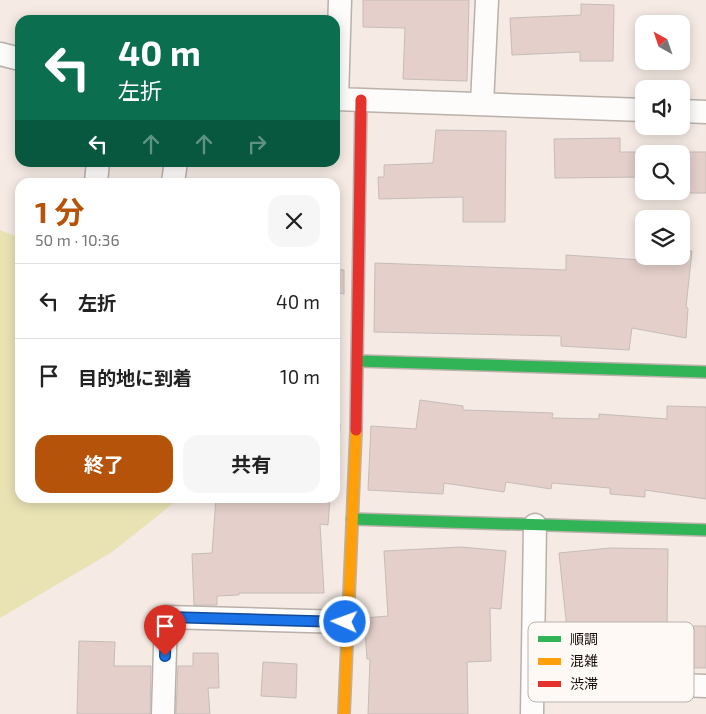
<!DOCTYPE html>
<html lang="ja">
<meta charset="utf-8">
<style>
:root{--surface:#fff;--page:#f6f6f6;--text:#222;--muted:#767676;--line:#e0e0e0;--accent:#b45309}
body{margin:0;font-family:"Exo 2","Noto Sans JP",sans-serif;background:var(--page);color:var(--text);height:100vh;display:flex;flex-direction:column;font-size:19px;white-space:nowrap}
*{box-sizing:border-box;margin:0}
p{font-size:16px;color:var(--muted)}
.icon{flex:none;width:28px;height:28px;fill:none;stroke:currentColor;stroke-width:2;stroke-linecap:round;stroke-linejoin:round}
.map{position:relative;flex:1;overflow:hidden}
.drawer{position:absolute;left:15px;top:178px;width:325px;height:325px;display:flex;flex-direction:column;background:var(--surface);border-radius:15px;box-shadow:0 2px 12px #0003}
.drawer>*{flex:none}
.top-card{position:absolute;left:15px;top:15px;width:325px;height:152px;border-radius:15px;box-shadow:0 2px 12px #0003;background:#0b6e4f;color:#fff;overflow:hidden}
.needle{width:32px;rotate:320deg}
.controls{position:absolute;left:635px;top:15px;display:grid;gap:10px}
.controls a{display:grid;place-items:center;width:55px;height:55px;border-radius:10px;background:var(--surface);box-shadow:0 2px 12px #0003;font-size:25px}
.pin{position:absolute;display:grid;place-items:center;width:42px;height:42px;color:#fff;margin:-51px -21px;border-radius:50% 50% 50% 0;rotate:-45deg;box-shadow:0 0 5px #0007}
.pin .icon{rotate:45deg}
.me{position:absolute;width:55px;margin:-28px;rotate:272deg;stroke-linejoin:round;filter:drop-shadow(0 0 4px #0008)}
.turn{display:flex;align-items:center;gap:18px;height:105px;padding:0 20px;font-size:22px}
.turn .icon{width:65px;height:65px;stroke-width:2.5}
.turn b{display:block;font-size:35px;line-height:42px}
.lanes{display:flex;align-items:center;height:48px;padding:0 20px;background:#0003;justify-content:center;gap:25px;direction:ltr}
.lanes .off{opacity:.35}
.round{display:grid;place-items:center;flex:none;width:52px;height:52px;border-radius:15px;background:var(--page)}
.overview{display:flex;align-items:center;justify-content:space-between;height:85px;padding:0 20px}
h1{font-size:30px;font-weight:700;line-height:38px;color:var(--accent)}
.action{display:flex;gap:10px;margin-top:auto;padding:10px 20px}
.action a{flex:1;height:58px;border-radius:15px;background:var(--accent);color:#fff;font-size:20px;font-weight:700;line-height:58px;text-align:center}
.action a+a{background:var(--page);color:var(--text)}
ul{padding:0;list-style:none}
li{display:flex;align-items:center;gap:15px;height:75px;padding:0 20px;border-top:1px solid var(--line)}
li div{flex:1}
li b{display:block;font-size:19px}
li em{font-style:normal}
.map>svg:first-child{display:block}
</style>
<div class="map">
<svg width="706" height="714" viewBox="0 0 706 714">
<rect width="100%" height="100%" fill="#f5eae4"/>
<path fill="#e9e3b4" d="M0,230L20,238V498H180L112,552L0,618Z"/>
<path fill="#e4cfca" stroke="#c6bcb8" d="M363,0H469L467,81L403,79L405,28L363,27Z
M581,4L614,5L613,61H580V52L512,55L510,18L581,15Z
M436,130L506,131L505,222H463V197L379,199L378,177H384V165L433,163Z
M620,138V152H706V193H658L681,191V154H644V177L555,178L554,139Z
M643,246L644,256H681V250L692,251L686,307L688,308L686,338L632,328L629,350L561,346V336L374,332L375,263L566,270V255L641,260Z
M335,269L344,270V294L335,292Z
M420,400L463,406V410L553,413L552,418L599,419V414L667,419V406L706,407V499L645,490V497L610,494V488L552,483L551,489L506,482L504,492L444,483L443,494L368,490L371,426L416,429Z
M335,424H340L337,489H335Z
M216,498H330L328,525L320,524L324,593H239V595L217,596V605H194L192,554L212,553Z
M461,547L506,551L501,609L490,608L491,661L467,662L468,714H368L370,659H367L364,618L388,616L384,551Z
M610,548L668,549L667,626H706V668L660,667V652L606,651L547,654L546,629H567L559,553Z
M79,641L115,642L114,666H151L150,714H77Z
M193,653H218L219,688H208L210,714H176L178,666H193Z
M263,662L297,664L296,698L261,696Z"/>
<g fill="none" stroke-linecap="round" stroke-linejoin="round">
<g stroke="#b9b0aa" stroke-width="25">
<path id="street" d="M0,54L20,59
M335,99L644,110
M337,99L340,0
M482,104L487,0
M681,111L706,112
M96,182L98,162
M173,182L176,162
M534,680L706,686
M163,714L166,617L345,622
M532,714L535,525"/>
</g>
<g stroke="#b9b0aa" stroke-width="14">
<path id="fast" d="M358,361L706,372
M352,519L706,530"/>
</g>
<g stroke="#b9b0aa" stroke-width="14">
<path id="slow" d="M344,714L356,430"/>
</g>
<g stroke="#b9b0aa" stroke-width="14">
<path id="jam" d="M356,430L361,100"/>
</g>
<use href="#street" stroke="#fefcfb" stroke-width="22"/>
<use href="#fast" stroke="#30b455" stroke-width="11"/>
<use href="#slow" stroke="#ff9f0a" stroke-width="11"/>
<use href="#jam" stroke="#e5322d" stroke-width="11"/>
</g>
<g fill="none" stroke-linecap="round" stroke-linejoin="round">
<g stroke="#114b97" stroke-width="12">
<path id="route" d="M165,656L166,617L345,622"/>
</g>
<use href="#route" stroke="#1a73e8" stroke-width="9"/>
</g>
<rect x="528" y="622" width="166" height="80" rx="8" fill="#fff9f6" stroke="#b8b2ae" stroke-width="1"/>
<rect x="538" y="636" width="23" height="6" fill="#30b455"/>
<rect x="538" y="658" width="23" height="7" fill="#ff9f0a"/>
<rect x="538" y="681" width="23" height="6" fill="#e5322d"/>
<g font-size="14" fill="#140c07">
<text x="570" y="644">順調</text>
<text x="570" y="666">混雑</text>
<text x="570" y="689">渋滞</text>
</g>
</svg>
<div class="controls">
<a><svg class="needle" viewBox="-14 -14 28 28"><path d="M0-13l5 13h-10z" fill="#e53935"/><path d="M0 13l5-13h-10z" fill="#767676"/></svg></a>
<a><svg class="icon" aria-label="sound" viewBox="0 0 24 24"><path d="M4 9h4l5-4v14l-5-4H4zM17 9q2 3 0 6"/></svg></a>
<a><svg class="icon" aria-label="search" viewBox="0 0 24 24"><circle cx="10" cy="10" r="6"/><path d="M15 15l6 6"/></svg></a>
<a><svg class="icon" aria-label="layers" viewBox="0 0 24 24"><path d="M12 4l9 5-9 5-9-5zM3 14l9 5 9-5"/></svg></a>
</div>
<div class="pin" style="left:165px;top:656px;background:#d93025"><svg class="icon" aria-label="arrive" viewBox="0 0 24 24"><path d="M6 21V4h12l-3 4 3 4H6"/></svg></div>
<svg class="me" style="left:345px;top:622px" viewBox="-20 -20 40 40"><circle r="17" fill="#1a73e8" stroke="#fff" stroke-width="3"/><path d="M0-11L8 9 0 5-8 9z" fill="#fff"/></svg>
<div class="top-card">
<div class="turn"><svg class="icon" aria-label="left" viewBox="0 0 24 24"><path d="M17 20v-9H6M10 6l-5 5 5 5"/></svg><div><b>40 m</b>左折</div></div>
<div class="lanes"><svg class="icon" aria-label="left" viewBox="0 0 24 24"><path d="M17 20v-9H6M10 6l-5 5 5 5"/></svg><svg class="icon off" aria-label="ahead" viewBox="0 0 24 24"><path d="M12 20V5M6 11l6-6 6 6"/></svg><svg class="icon off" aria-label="ahead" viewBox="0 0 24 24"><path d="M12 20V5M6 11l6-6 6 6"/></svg><svg class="icon off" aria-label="right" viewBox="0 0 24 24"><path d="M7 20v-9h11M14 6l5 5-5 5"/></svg></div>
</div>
<section class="drawer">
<div class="overview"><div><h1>1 分</h1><p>50 m · 10:36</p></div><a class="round"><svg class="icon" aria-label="close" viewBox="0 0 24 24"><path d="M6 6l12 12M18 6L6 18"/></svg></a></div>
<ul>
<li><svg class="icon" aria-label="left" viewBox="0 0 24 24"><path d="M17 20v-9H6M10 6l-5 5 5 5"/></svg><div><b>左折</b></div><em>40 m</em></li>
<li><svg class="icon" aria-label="arrive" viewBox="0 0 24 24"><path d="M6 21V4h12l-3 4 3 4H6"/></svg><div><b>目的地に到着</b></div><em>10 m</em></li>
</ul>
<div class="action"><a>終了</a><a>共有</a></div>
</section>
</div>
